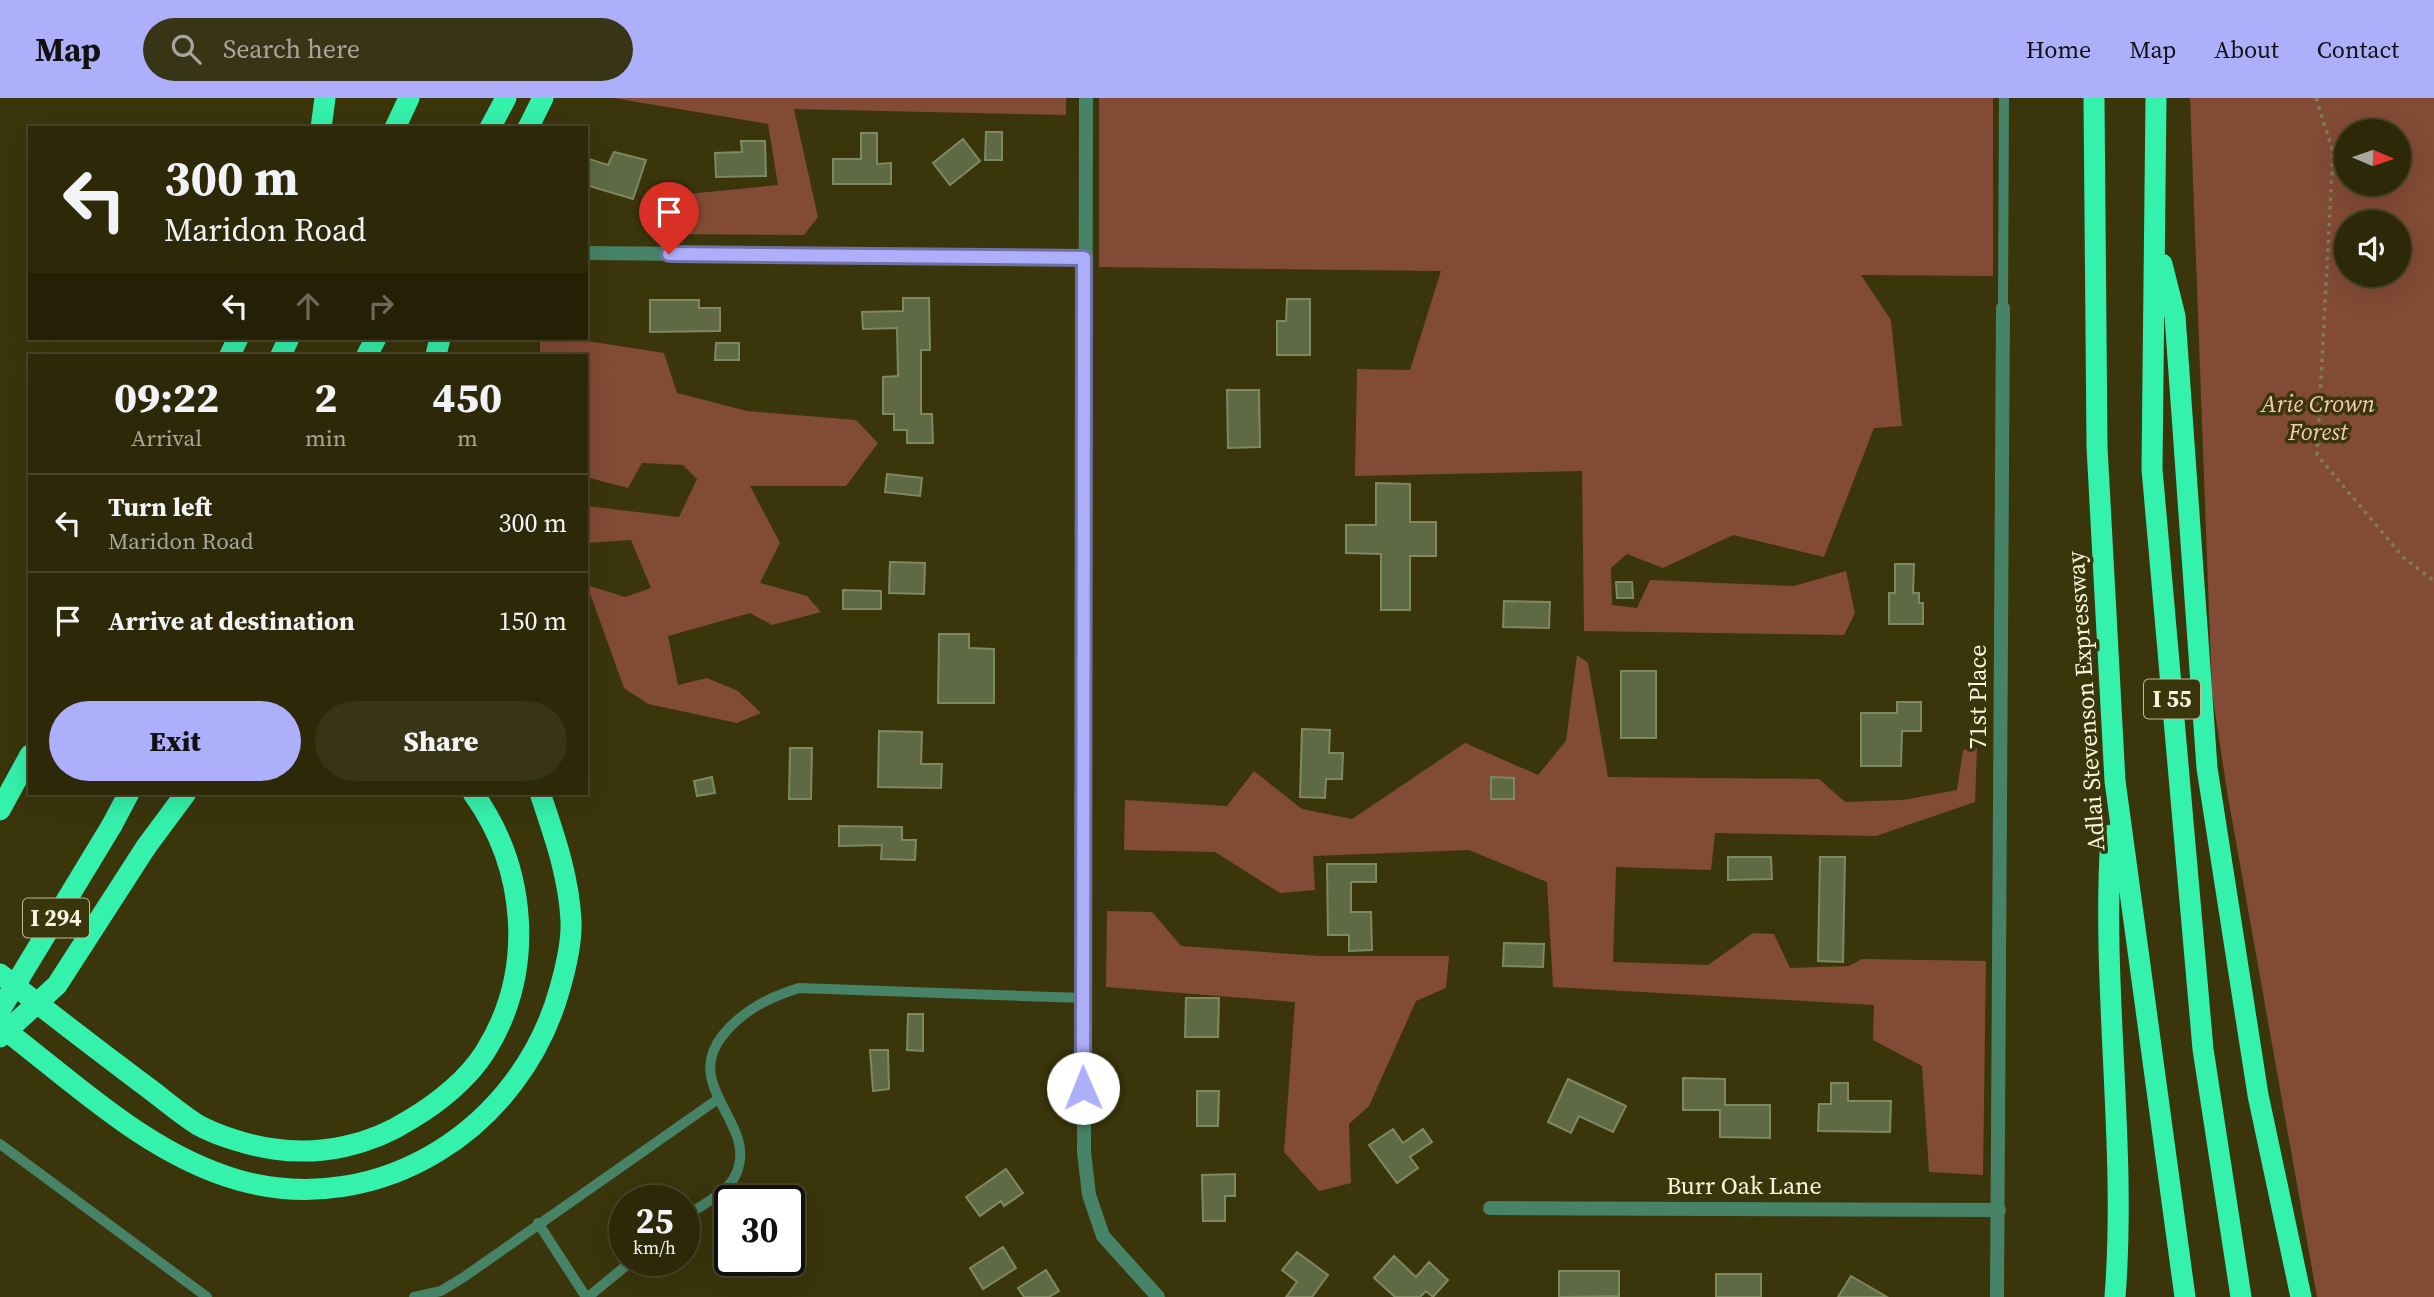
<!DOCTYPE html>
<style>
:root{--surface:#2c2808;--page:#383416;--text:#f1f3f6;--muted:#a6a69c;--line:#484429;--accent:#adaffb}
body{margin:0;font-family:"Source Serif 4",serif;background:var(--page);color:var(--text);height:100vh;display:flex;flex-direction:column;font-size:26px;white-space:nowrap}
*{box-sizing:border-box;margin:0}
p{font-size:23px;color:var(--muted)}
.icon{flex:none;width:38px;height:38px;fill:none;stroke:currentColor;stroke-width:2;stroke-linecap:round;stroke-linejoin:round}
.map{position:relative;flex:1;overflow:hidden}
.sheet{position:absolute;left:28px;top:256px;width:560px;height:441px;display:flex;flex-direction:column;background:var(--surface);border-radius:0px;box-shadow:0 7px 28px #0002,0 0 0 2px var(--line)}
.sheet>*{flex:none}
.banner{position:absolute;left:28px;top:28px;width:560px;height:214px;border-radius:0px;box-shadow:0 7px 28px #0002,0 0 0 2px var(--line);background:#2c2808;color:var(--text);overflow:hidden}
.needle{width:46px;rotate:92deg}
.controls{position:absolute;left:2334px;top:21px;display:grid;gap:14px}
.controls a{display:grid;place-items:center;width:77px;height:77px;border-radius:50%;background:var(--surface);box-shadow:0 7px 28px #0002,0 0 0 2px var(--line);font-size:35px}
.speed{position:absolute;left:609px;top:1087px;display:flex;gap:14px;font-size:35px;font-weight:700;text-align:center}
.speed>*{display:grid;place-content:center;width:91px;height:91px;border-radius:50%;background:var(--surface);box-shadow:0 7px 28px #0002,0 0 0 2px var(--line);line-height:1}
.speed small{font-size:18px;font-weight:400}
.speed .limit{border:4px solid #111;border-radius:10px;background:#fff;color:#111}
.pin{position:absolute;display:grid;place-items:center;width:60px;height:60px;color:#fff;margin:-72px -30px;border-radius:50% 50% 50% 0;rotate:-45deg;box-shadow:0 0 7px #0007}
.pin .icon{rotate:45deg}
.me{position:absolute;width:77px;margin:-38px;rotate:359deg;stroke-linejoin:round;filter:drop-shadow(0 0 5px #0008)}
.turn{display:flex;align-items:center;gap:24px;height:147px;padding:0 21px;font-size:32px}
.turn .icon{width:91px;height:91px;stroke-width:2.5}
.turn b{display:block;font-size:49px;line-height:60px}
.lanes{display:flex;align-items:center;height:66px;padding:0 21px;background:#0003;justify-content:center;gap:35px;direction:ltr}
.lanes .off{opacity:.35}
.eta{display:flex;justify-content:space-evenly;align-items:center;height:119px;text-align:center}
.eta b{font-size:42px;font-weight:800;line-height:49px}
.primary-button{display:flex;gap:14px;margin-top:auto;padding:14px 21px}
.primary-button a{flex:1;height:80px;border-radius:42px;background:var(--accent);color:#111;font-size:28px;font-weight:800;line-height:80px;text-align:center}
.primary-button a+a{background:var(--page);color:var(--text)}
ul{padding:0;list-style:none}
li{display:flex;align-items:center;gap:21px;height:98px;padding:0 21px;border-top:2px solid var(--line)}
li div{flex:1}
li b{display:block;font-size:26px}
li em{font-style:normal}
header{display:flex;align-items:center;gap:42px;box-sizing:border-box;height:98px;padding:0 35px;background:var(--accent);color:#111}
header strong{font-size:33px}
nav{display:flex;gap:38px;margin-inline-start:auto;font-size:24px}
.search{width:490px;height:63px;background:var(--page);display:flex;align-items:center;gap:18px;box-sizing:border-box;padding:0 24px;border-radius:38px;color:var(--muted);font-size:26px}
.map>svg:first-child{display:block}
</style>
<header>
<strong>Map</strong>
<div class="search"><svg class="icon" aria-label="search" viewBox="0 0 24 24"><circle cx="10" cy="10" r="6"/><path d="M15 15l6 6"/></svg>Search here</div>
<nav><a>Home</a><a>Map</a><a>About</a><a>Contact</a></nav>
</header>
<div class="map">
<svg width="2434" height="1199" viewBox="0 0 2434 1199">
<rect width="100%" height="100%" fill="#3a350b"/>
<path fill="#824b35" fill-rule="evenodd" d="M613,0H1066V17L794,11L818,119L804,137L663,136L667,98L778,87L768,26Z
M1099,0H1993V178L1861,177L1891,222L1902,328L1874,330L1824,459L1733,437L1663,470L1627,456L1611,470L1612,507L1637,510L1650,482L1794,488L1846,473L1855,515L1844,537L1584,533L1582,373L1355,378L1357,271L1410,272L1441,173L1099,169Z
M2190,0H2434V1199H2317L2228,699L2212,595ZM2399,33V86H2347V33ZM2399,124V177H2347V124Z
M540,240H568L664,255L677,295L747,313L856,322L878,345L846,388H750L780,445L760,485L807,498L821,514L772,527L750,515L668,538L678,587L707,580L738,593L761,615L737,625L648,606L624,590L587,487L625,499L651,490L631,442L586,445V408L679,419L697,381L683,367L642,365L628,390L586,379V257H540Z
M1577,557L1588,565L1608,679L1819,681L1845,704L1903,702L1957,692L1963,652L1977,650L1975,704L1876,738L1715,735L1711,772L1616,769L1613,864L1708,867L1753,835L1774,836L1790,870L1849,868L1862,861L1986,863L1983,1077L1929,1074L1922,968L1873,942L1874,907L1553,889L1547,784L1469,752L1313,758L1315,792L1280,795L1215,754L1124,752L1125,702L1227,708L1254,673L1302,711L1352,721L1465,645L1538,677L1566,643Z
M1107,813L1152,814L1181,848L1319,858H1449L1446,890L1416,903L1369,1008L1349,1026L1351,1085L1319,1093L1284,1054L1295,904L1106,889Z"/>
<path fill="#5f6a44" stroke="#7c8961" stroke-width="2" d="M986,34H1002V62H985Z
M861,35H877V66L891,65V86H833V61H861Z
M963,41L980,63L950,87L933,65Z
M741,43H765L766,78L716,79L715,55L742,54Z
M614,54L646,62L633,101L586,87V60L608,67Z
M903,200H929L930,252H921V316H932L933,345H907V332H894V316H883V279L898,278L897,230L863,231L862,214L903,213Z
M1287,201H1310V257H1277V223H1286Z
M650,202H699V210H720V233L650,234Z
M716,245H739V262H715Z
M1227,292H1259L1260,349L1228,350Z
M887,376L922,380L920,398L885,394Z
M1376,385L1410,386V424H1436V458H1410V512H1381V456L1346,455V427H1376Z
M890,464L925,465L924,496L889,495Z
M1895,466H1914L1913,495H1919V505H1923V526H1889V495H1895Z
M1616,484H1632L1633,500H1617Z
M843,492L881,493V511H843Z
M1504,503L1550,504L1549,530L1503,529Z
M939,536H969V550L994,551V605H938Z
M1621,573H1656V640H1621Z
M1897,604H1921V633H1902L1901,668H1861V615H1897Z
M1302,631L1330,632L1329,655H1343L1342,681H1326L1325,700L1300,699Z
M879,633L922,634L921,666H942L941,690L878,689Z
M790,650H812L811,701H789Z
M712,679L715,695L697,698L694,683Z
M1491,679L1514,680V701H1491Z
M839,728L902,729V742H916L915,762L881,761L882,747L839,748Z
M1728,759H1771L1772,781L1728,782Z
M1820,759H1845L1843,864L1818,863Z
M1327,766H1376V784H1351V814H1371L1372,852L1349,853V837H1328Z
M1504,845L1544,846L1543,869L1503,868Z
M1186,900H1219L1218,939H1185Z
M908,916H923V953L907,952Z
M870,952H888L889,991L873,993Z
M1683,980L1725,981V1007H1770V1040L1720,1039V1012H1683Z
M1568,981L1626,1008L1613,1034L1579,1018L1571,1035L1548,1024Z
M1831,985H1848V1003H1891L1890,1034L1818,1033L1819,1006H1831Z
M1197,993H1219L1218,1028H1197Z
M1393,1031L1403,1045L1423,1031L1432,1044L1410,1059L1418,1070L1397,1085L1369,1047Z
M1006,1071L1023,1095L1004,1108L1001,1103L980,1118L966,1099Z
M1235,1076V1098H1225V1123H1203L1202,1077Z
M1003,1149L1016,1170L983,1191L970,1170Z
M1297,1154L1328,1177L1312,1199H1286L1297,1184L1282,1172Z
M1394,1158L1416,1179L1429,1164L1448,1182L1433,1199L1426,1193L1420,1199H1395L1374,1180Z
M1046,1172L1059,1193L1049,1199H1024L1018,1190Z
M1559,1173H1619V1198L1559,1199Z
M1716,1176H1761V1199H1716Z
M1851,1178L1887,1199H1838Z"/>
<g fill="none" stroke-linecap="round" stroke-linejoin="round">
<path stroke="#7f7c59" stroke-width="3.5" stroke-dasharray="3.5 5" stroke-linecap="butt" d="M2316,0L2333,54L2317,357L2404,460L2434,483"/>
<path stroke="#468367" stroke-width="10" d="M2003,210L2004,0
M0,1046L207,1199
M684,1120C703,1105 731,1095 738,1071C754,1024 682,987 723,937C743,912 770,899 799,890L1082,900
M538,1125L586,1199
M414,1199L441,1193L464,1179L718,1001
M588,1199L633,1162"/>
<path stroke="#468367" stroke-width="14" d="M1086,0L1084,1054L1089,1097L1103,1138L1158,1199
M586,155L1084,160
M1490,1110L1999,1112
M1997,1199L2003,210"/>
<path stroke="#34f1ab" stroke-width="21" d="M2094,0L2097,349L2115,683L2185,1199
M2156,0L2152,371L2203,951L2241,1199
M321,30L325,0
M395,30L409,0
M490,30L506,0
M528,30L543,0
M2162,166L2175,218L2207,670L2258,997L2301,1199
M230,257L238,240
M281,257L289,240
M367,257L376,240
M436,257L440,240
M0,712L30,657
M112,727L129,695
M2111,737C2101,891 2127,1045 2115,1199
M146,749L186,695
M0,876C47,913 95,950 143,986C161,999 179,1015 198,1027C218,1038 251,1048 274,1051C321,1058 371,1047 411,1021C438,1005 468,981 485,954C536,873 527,770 473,695
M0,928C74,984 147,1056 238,1082C381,1122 522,1029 560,890C566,869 572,845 571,823C569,778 554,737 540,695"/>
<path stroke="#34f1ab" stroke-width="21" d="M0,912L112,727
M0,939L57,887L146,749"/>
</g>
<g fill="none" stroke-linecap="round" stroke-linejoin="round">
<g stroke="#7072a3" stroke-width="18">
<path id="route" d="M669,156L1084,160L1083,990"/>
</g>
<use href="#route" stroke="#adaffb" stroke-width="12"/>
</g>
<g text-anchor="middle" stroke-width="7" stroke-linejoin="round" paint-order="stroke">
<g fill="#3a350b" stroke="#bebb9f" stroke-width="2">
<rect x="2144" y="581.5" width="56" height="39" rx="5"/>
<rect x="23" y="800.5" width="66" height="39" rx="5"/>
</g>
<g font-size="23" font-weight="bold" fill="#f7f5de">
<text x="2172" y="609">I 55</text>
<text x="56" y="828">I 294</text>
</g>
<g font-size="24" font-style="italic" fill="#f6c9b7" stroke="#3a350b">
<text x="2318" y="314">Arie Crown<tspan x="2318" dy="28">Forest</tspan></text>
</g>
<g font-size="24" fill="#f7f5de" stroke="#3a350b">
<text transform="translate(1978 599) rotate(-90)" y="8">71st Place</text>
<text transform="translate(2086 603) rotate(-94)" y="8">Adlai Stevenson Expressway</text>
<text x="1744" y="1096">Burr Oak Lane</text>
</g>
</g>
</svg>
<div class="controls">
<a><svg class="needle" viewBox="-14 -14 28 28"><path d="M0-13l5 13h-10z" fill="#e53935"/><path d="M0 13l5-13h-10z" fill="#a6a69c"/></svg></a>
<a><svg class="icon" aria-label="sound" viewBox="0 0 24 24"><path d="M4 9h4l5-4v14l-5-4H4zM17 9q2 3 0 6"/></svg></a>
</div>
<div class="speed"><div>25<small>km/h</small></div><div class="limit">30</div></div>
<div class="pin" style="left:669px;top:156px;background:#d93025"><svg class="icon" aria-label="arrive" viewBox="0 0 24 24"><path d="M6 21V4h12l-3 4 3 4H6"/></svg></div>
<svg class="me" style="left:1083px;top:990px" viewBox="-20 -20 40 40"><circle r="19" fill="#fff"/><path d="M0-13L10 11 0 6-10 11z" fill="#adaffb"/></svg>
<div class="banner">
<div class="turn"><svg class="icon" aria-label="left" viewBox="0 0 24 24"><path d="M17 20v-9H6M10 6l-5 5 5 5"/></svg><div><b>300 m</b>Maridon Road</div></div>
<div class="lanes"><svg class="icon" aria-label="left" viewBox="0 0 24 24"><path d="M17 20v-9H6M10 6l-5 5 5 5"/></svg><svg class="icon off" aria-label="ahead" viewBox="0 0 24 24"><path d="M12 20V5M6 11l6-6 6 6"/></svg><svg class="icon off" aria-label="right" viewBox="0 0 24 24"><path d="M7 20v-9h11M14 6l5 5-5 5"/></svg></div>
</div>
<section class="sheet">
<div class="eta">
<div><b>09:22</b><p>Arrival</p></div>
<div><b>2</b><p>min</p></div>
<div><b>450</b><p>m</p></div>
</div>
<ul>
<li><svg class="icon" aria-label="left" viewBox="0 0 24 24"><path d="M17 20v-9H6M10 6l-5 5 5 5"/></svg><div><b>Turn left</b><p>Maridon Road</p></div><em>300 m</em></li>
<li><svg class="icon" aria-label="arrive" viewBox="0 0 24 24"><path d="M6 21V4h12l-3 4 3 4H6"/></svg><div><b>Arrive at destination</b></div><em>150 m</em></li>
</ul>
<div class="primary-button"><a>Exit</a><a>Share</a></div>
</section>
</div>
